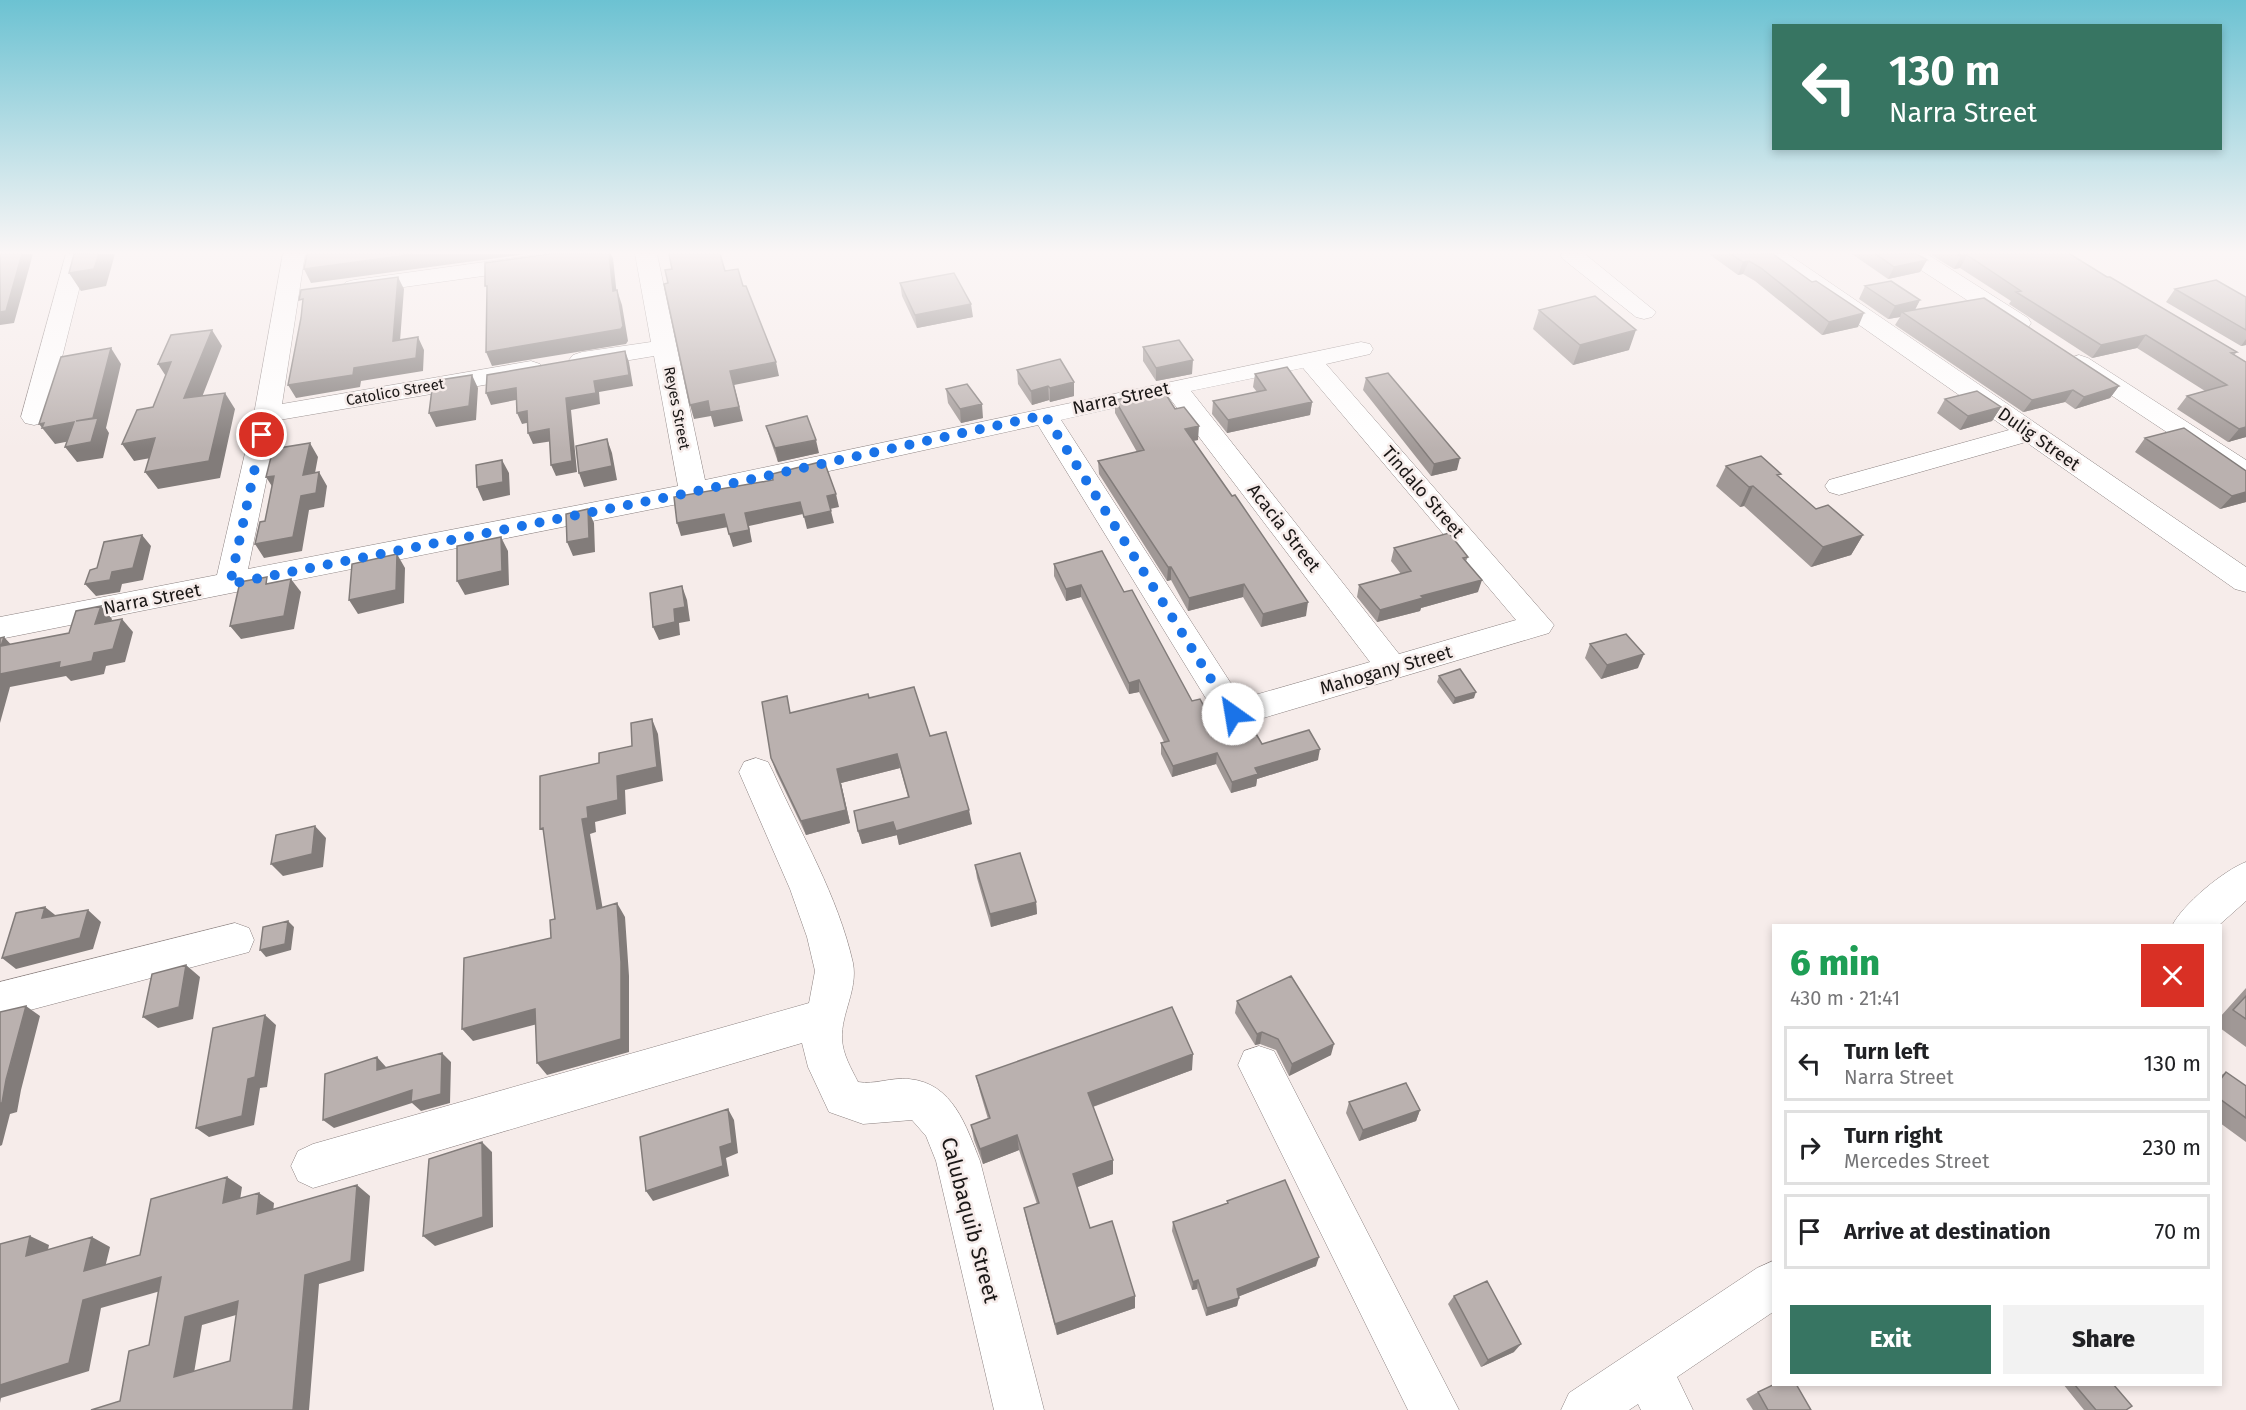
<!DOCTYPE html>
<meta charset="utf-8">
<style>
:root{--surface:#fff;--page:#f2f2f2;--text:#202124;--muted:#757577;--line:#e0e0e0;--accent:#377562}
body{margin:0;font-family:"Fira Sans",sans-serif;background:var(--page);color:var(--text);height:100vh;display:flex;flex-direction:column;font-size:22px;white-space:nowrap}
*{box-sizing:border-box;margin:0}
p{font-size:20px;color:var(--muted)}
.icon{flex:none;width:33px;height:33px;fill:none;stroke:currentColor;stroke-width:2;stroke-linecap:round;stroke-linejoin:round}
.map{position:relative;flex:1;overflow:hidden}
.details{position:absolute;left:1772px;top:924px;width:450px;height:462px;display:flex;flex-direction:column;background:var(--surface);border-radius:0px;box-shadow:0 3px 9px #0003}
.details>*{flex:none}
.guide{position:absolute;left:1772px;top:24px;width:450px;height:126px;border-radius:0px;box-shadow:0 3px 9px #0003;background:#377562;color:#fff;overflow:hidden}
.pin{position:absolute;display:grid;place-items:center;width:51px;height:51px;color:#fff;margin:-26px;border:3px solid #fff;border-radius:50%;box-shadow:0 2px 6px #0007}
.me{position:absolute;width:66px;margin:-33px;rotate:328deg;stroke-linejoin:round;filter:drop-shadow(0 0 4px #0008)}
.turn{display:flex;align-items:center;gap:21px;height:126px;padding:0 18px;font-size:27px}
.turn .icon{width:78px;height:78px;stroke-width:2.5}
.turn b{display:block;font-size:42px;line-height:51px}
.round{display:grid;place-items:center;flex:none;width:63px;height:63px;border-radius:0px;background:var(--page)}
.summary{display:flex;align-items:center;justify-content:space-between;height:102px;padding:0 18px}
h1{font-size:36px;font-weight:800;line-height:45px;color:#1e9e55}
.button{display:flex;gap:12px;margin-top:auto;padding:12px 18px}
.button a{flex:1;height:69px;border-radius:0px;background:var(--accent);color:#fff;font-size:24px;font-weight:800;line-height:69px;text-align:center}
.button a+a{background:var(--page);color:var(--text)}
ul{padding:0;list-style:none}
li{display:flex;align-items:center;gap:18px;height:75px;margin:0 12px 9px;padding:0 6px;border:3px solid var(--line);border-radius:0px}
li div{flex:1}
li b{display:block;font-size:22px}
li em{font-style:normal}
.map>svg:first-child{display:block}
</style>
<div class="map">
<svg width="2246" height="1410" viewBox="0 0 2246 1410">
<rect width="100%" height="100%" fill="#f6ecea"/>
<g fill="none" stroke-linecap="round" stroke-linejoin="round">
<g stroke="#8b8180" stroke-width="1">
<path id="minor" d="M66,254H88L47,417L43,423L34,425L25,423L21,417Z
M283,254H305L282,404L531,361L540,364L544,369L540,374L531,377L279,420L248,569L678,486L654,356L582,368L573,365L569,360L573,355L582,352L651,342L635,254H657L705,480L1361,342L1370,344L1373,349L1370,354L1326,364L1554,625L1549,633L1233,727L1221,723L1038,425L693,501L0,639V617L217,575L254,414ZM1303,368L1516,620L1399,654L1191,391ZM1168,396L1370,662L1241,699L1061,420Z
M543,254H601L598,259L590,261L354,294L346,292L342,287L346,282L354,280Z
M1560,254H1585L1656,312L1652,317L1644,319L1636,317L1563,259Z
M1762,254H1788L2246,567V592L2235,589L2026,442L1839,495L1829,492L1825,486L1829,480L2009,430L1765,259Z
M1901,254H1927L2028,318L2031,323L2028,328L2019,330L2010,328L1904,259Z
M2079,355L2088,358L2246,460V481L2236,478L2070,368L2066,363L2070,358Z
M756,758L768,762L773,772C801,834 838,896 853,963C858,990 841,1013 842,1039C843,1055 851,1068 858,1082C875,1085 891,1077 909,1079C953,1083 966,1126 980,1161L1044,1410H994L936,1161L926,1136L912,1120L863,1124L829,1112L808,1067L802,1043L313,1188L298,1181L291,1166L298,1151L313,1144L809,1003L815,971L807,937L790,889L739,772L744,762Z
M2246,862V901L2218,926H2172C2182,905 2224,870 2246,862Z
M235,923L249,928L254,940L249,952L0,1018V982Z
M1259,1046L1274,1051L1459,1410H1408L1238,1065L1244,1051Z
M1773,1261V1312L1677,1377L1693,1410H1641L1638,1404L1629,1410H1561L1569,1393L1757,1268Z"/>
</g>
<use href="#minor" fill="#fff" fill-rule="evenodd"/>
</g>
<path fill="#a09896" d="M1709,254H1773L1812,282L1858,327L1822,335L1755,281L1743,274L1738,275Z
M1852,254H1917L1927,260L1920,272L1888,279Z
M1930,254H2070L2107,277L2237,352L2234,355L2246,437L2228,442L2177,409L2187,396L2205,391L2137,348L2092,358L2009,304L2011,301L1960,268L1954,269Z
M900,283L973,317L917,328L902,296Z
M1865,286L1920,300L1914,310L2119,386L2110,398L2075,409L2065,402L2023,412L1895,325L1900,317L1888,319L1859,299Z
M2175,289L2246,297V345L2241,346L2166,302Z
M1539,310L1629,350L1573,365L1533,329Z
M1143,347L1192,374L1156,381L1143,361Z
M1017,370L1074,396L1050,402L1049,400L1032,405L1018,384Z
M1255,374L1312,402L1310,415L1227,433L1212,414L1213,401L1257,392L1253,387Z
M1366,378L1457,470L1431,476L1363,390Z
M946,389L983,418L961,423L948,403Z
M1945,399L2001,407L1992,421L1960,430L1937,413Z
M1115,400L1175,409L1198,440L1193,441L1306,616L1261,627L1243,597L1188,611L1171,580L1167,581L1099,474L1098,461L1137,452L1115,413Z
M766,426L819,453L778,462L770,439Z
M2145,438L2246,502L2220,509L2135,452Z
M1726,466L1780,477L1816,509L1863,535L1851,555L1811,567L1744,506L1740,507L1716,486Z
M1394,548L1468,557L1466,561L1478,592L1421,608L1420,611L1377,622L1357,597L1359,585L1401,574L1391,561Z
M1054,564L1124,592L1192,701L1216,728L1244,736L1262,744L1318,760L1257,779L1256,786L1231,793L1216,764L1172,777L1161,754V743L1164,742L1139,692L1129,694L1081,597L1066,601L1054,576Z
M1590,644L1638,668L1601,679L1585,658Z
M1439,676L1474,698L1453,704L1437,682Z
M869,698L930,736L972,824L899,845L897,835L862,844L858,831L908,797L900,768L841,783L850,823L806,835L776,772L771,758L791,713Z
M975,865L1036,902L1037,914L991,927L977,878Z
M2246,988V1047L2220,1028V1017Z
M1237,1001L1331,1055L1289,1076L1276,1050L1260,1044L1255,1045L1235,1013Z
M1192,1070L1093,1107L1113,1174L1077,1187L1090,1228L1135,1308L1057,1335L1027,1222L1024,1208L1037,1204L1019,1150L983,1164L974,1140L971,1125L988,1119L980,1092L976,1076Z
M2226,1072L2246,1086V1142L2220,1123V1076Z
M1349,1102L1420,1110L1416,1121L1359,1141L1346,1113Z
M1227,1201L1316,1266L1239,1296L1237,1306L1206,1316L1197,1289L1192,1290L1172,1231L1173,1222L1227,1204Z
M1454,1296L1514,1352L1481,1367L1448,1304Z
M2063,1384H2113L2126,1410H2084Z
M1758,1392L1811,1410H1753L1746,1399Z"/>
<path fill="#827c7a" d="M22,254H33L14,323L0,325V312Z
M99,254H115L106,286L81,291L69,273Z
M415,254H527L311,283L304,269Z
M609,254H611L613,258L618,306L613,291Z
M1967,255L1960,268L1954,269L1961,256Z
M1927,260L1920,272L1888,279L1894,267Z
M1749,261L1743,274L1738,275L1743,262Z
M398,277L404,289L399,354L393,341Z
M617,290L622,305L628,341L626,344L492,366L486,352Z
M1920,300L1913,314L1902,312L1900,317L1888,319L1895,306Z
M971,304L973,317L917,328L915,315Z
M1864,313L1858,327L1822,335L1829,322Z
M212,330L222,346L195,415L184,398Z
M1636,330L1629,350L1573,365L1580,345Z
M2146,335L2137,348L2092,358L2101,345Z
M418,337L424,350L423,371L361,381L360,387L296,398L288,385Z
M2246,339V345L2241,346Z
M111,348L121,364L106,428L109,433L103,458L77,462L65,447L88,437Z
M625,351L629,362L633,386L599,392L600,404L571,410L577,472L556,476L551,465L566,398L594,381Z
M1193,360L1192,374L1156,381V368Z
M171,362L169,381L158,364Z
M776,362L779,376L734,385L743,421L714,427L711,416L694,419L690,405L730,371Z
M472,375L478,388L476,420L436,427L429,413Z
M1074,382V396L1050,402V388Z
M1048,386L1049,400L1032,405L1031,391Z
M2119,386L2110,398L2075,409L2084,397Z
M516,388L521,399L491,405L486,393Z
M2073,390L2065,402L2023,412L2032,400Z
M225,393L235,409L220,478L158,489L145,472Z
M1312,402L1310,415L1227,433L1228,420Z
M982,404L983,418L961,423L960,409Z
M2001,407L1992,421L1960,430L1968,416Z
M527,411L531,422L522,424L517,413Z
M74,422L86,438L55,444L39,424Z
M1199,426L1198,440L1185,442V429Z
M2246,427V437L2228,442L2239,429Z
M549,429L553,441L533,444L528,433Z
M155,438L167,455L134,461L122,444Z
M607,439L612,453L617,480L584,487L579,473Z
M816,440L819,453L778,462L775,448Z
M310,443L318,457L312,489L303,475Z
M1460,458L1457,470L1431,476L1434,464Z
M502,460L509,473L510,495L483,501L477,487Z
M319,472L327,486L324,507L309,510L302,551L264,558L255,544L301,496Z
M274,476L275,491L266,477Z
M1753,486L1744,506L1740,507L1749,487Z
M2246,492V502L2220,509L2232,496Z
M836,494L839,507L830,509L827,496Z
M800,502L803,514L749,526L752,542L733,547L729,534L745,513Z
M588,509L594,523L595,552L573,556L567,542Z
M831,511L834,523L807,529L804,517Z
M724,514L728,527L681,536L677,523Z
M142,535L151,546L143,580L122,584L120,592L96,596L85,584L112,572Z
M1863,535L1851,555L1811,567L1823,547Z
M501,537L508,551L509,585L465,595L457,581Z
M397,554L405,568L404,603L358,614L349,600Z
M1168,567H1171V580L1167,581Z
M291,579L301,592L294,629L241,639L230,626Z
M1482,580L1478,592L1421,608L1420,611L1377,622L1380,610L1421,596Z
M1244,584L1243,597L1188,611L1189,598Z
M1081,585V597L1066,601V589Z
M682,586L687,600L690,621L679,623L680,635L659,640L653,627Z
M1308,602L1306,616L1261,627L1263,614Z
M101,606L112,619L107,637L95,624Z
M122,619L133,632L125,662L106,666L104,674L71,681L66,676L10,687L0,723V674L94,653Z
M4,637L16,650L1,646Z
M1644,654L1638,668L1601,679L1607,665Z
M1139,680V692L1129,694V683Z
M1476,692L1474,698L1453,704L1455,698Z
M652,719L658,734L663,781L625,790L626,814L595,822L596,832L590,834L605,922L597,909L582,819L587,807L617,776Z
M1320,749L1318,760L1257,779L1256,786L1231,793L1232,782L1255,768Z
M1217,753L1216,764L1172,777L1173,766Z
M897,754L900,768L841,783L850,823L806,835L801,821L837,769Z
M969,810L972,824L899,845L896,831Z
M893,822L897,835L862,844L858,831Z
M315,826L326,838L323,867L283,876L271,864Z
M1036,902L1037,914L991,927L990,914Z
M617,903L625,917L629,976V1052L547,1075L537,1063Z
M45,907L59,918H42Z
M88,910L101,922L93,949L16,969L2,958Z
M288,921L294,927L291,950L266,957L260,950Z
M186,965L200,977L193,1019L158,1028L143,1017Z
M26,1006L40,1016L21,1090L17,1112L10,1114L2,1145L0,1146V1103Z
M535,1009L545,1022L473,1041L462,1029Z
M265,1015L276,1025L267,1087L260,1088L254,1125L209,1137L196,1128L248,1079Z
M1262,1032L1260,1044L1255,1045L1257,1034Z
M1334,1044L1331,1055L1289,1076L1292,1064Z
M442,1053L451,1062L450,1103L421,1111L412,1103L334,1128L323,1120Z
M1193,1054L1192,1070L1089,1108L1088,1093Z
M377,1057L386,1067V1079L377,1070Z
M728,1109L734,1120L738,1153L726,1158L729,1176L653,1201L646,1191L720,1147Z
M1420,1110L1416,1121L1359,1141L1363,1130Z
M1017,1135L1019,1150L983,1164L980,1149Z
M482,1142L492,1152L493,1227L435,1246L423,1236Z
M1113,1160V1174L1075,1188L1073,1174Z
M227,1177L242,1187L238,1213L223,1203Z
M357,1185L370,1196L364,1271L319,1284L309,1410H293L305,1275Z
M259,1193L274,1203L272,1223L257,1214Z
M30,1236L49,1245L45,1265L26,1256Z
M92,1237L110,1247L102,1280L84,1271Z
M1319,1257L1316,1266L1235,1298L1237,1289Z
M161,1277L178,1286L101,1308L89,1371L1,1398L0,1403V1385L83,1300Z
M1198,1280L1197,1289L1192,1290L1193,1282Z
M1135,1296V1308L1057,1335L1055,1324Z
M1239,1298L1237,1306L1206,1316L1207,1308Z
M238,1301L253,1310L202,1325L192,1385L174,1377L185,1317Z
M1521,1344L1514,1352L1481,1367L1488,1360Z"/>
<path fill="#bab1af" stroke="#827c7a" stroke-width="1.5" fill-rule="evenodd" d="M0,254H22L6,311L0,312Z
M74,254H99L94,269L69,273Z
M307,254H415L304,269Z
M550,254H609L613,291L617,290L623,326L621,329L486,352L487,286H485V263Z
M669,254H720L725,271L738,269L743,286H746L776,362L730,371L739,407L710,412L708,401L690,405L664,284L668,283L665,270L672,269Z
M1731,254H1773L1812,282L1816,281L1864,313L1829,322L1761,268L1749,261L1743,262Z
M1876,254H1917L1927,260L1894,267Z
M1957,254H2070L2107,277H2110L2237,352L2231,353L2246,362V427L2239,429L2187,396L2227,385L2146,335L2101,345L2016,292L2021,291L1967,255L1961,256Z
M954,273L971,304L915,315L900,283Z
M398,277L393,341L418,337L416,358L354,368L353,375L288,385L301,318L303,299L299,300L301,290Z
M2216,280L2246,297V330L2175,289Z
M1891,281L1920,300L1895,306L1865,286Z
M1595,296L1636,330L1580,345L1539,310Z
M1984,298L2119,386L2084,397L2073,390L2032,400L1902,312Z
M212,330L184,398L225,393L209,461L145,472L155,438L122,444L137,410L153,407L171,362L158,364L171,335Z
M1179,340L1193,360L1156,368L1143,347Z
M111,348L93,418L76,421L98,418L91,442L65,447L74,422L42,428L44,423L39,424L61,357Z
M625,351L629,375L594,381L596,393L566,398L572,461L551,465L549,429L528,433L527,411L517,413L516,388L486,393L487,375Z
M1060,359L1074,382L1050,388L1048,386L1031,391L1017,370Z
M1287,367L1312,402L1228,420L1213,401L1266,390L1255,374Z
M1388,373L1460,458L1434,464L1366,378Z
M472,375L469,406L429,413L433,381Z
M967,384L982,404L960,409L946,389Z
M1163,390L1175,409L1184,407L1199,426L1185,429L1232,496L1235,495L1308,602L1263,614L1244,584L1189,598L1171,567H1168L1098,461L1144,450L1115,400Z
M1977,391L2001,407L1968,416L1945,399Z
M807,416L816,440L775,448L766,426Z
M2184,428L2246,471V492L2232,496L2145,438Z
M607,439L612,466L579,473L576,446Z
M310,443L303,475L319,472L316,493L301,496L293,537L255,544L260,522L265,521L274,476L266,477L273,449Z
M1761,456L1781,474L1777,475L1816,509L1828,505L1863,535L1823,547L1753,486L1749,487L1726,466Z
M502,460L503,482L477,487L476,465Z
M824,461L836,494L827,496L831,511L804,517L800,502L745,513L749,530L729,534L724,514L677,523L674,497L773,480L772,474Z
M588,509L589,538L567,542L566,514Z
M1449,533L1468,557L1463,558L1482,580L1421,596L1423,598L1380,610L1359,585L1411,571L1394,548Z
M142,535L133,568L112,572L110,580L85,584L90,570L97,568L104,542Z
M501,537L502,571L457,581V546Z
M1102,551L1124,592L1132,590L1192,701L1200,699L1216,728L1236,722L1244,736L1255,732L1262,744L1309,730L1320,749L1255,768L1258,774L1232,782L1217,753L1173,766L1161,743L1169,741L1139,680L1129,683L1081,585L1066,589L1054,564Z
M397,554L396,590L349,600L352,564Z
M267,577L266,584L291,579L284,616L230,626L240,582Z
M682,586L685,607L674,609L675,622L653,627L650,593Z
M101,606L95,624L122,619L113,649L94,653L92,661L59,668L60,662L0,674V638L4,637L1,646L69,633L76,611Z
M1626,634L1644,654L1607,665L1590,644Z
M1460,669L1476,692L1455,698L1439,676Z
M914,687L930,736L946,732L969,810L896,831L893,822L858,831L854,811L909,797L897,754L837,769L846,810L801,821L771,758L762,702L787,696L790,713L868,694L869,698Z
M652,719L657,767L617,776L618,800L587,807L588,818L582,819L597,909L617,903L621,962V1039L537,1063L535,1009L462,1029L464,958L551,938L550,920L555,919L543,828L540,829V776L599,763V753L632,746L631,723Z
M315,826L312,854L271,864L276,835Z
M1020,853L1036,902L990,914L975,865Z
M45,907L42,918L88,910L80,938L2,958L16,913Z
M288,921L285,944L260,950L263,927Z
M186,965L179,1007L143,1017L152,974Z
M1291,976L1334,1044L1292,1064L1278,1039L1262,1032L1257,1034L1237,1001Z
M2246,996V1019L2233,1010Z
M26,1006L6,1080L2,1103H0V1012Z
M1172,1007L1193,1054L1088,1093L1113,1160L1073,1174L1090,1228L1112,1221L1135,1296L1055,1324L1024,1208L1039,1203L1017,1135L980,1149L971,1125L990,1118L976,1076Z
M265,1015L255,1077L248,1079L242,1116L196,1128L213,1028Z
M442,1053L441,1094L411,1102L412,1090L323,1120L325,1074L377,1057V1070Z
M2226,1072L2246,1086V1118L2220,1099V1080Z
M1406,1083L1420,1110L1363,1130L1349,1102Z
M728,1109L732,1143L720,1147L723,1166L646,1191L640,1137Z
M482,1142L483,1217L423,1236L429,1159Z
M227,1177L223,1203L259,1193L257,1214L357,1185L351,1261L305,1275L293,1410H91L120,1401L129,1351L149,1345L161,1277L83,1300L69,1363L0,1385V1244L30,1236L26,1256L92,1237L84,1271L140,1255L151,1199ZM238,1301L230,1361L174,1377L185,1317Z
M1285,1180L1319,1257L1237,1289L1239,1298L1207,1308L1198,1280L1193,1282L1173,1222L1228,1203L1227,1201Z
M1487,1281L1521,1344L1488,1360L1454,1296Z
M1775,1384H1796L1811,1410H1768L1758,1392Z
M2074,1384H2113L2132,1406L2126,1410H2096Z"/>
<linearGradient id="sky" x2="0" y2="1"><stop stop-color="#6cc2d2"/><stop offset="0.56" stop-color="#fbf6f6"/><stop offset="1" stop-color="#fbf6f6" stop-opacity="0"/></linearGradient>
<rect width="2246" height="451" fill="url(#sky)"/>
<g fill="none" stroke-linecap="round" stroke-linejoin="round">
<path stroke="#1a73e8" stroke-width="10" stroke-dasharray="0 18" d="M262,435L230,584L693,492L1045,415L1233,714"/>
</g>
<g text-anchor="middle" stroke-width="5" stroke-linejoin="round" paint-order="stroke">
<g font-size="15" fill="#1a1716" stroke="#f6ecea">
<text transform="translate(395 392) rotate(-10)" y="5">Catolico Street</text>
<text transform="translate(677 408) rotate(79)" y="5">Reyes Street</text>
</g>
<g font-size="18" fill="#1a1716" stroke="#f6ecea">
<text transform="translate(1121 398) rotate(-12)" y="6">Narra Street</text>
<text transform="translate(2039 439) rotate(35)" y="6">Dulig Street</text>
<text transform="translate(1423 492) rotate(49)" y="6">Tindalo Street</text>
<text transform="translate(1284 528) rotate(52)" y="6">Acacia Street</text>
<text transform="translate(152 599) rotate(-11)" y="6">Narra Street</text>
<text transform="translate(1386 670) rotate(-16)" y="6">Mahogany Street</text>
</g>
<g font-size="21" fill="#1a1716" stroke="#f6ecea">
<text transform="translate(970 1220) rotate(75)" y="7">Calubaquib Street</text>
</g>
</g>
</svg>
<div class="pin" style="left:262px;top:435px;background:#d93025"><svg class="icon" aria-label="arrive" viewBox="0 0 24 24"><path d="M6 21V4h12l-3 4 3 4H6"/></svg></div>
<svg class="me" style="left:1233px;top:714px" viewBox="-20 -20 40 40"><circle r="19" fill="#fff"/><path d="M0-13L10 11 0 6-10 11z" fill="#1a73e8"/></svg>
<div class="guide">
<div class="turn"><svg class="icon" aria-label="left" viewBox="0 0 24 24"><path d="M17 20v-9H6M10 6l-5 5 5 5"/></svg><div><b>130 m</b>Narra Street</div></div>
</div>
<section class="details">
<div class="summary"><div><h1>6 min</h1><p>430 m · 21:41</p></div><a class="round" style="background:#d93025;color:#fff"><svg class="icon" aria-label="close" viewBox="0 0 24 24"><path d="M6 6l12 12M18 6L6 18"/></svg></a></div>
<ul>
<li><svg class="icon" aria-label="left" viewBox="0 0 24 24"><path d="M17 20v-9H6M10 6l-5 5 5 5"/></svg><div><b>Turn left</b><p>Narra Street</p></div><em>130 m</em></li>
<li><svg class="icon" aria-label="right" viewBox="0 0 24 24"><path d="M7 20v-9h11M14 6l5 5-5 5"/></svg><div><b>Turn right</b><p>Mercedes Street</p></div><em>230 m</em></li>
<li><svg class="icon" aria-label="arrive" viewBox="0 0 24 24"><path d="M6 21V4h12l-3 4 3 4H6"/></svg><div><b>Arrive at destination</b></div><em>70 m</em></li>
</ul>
<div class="button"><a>Exit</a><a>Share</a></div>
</section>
</div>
